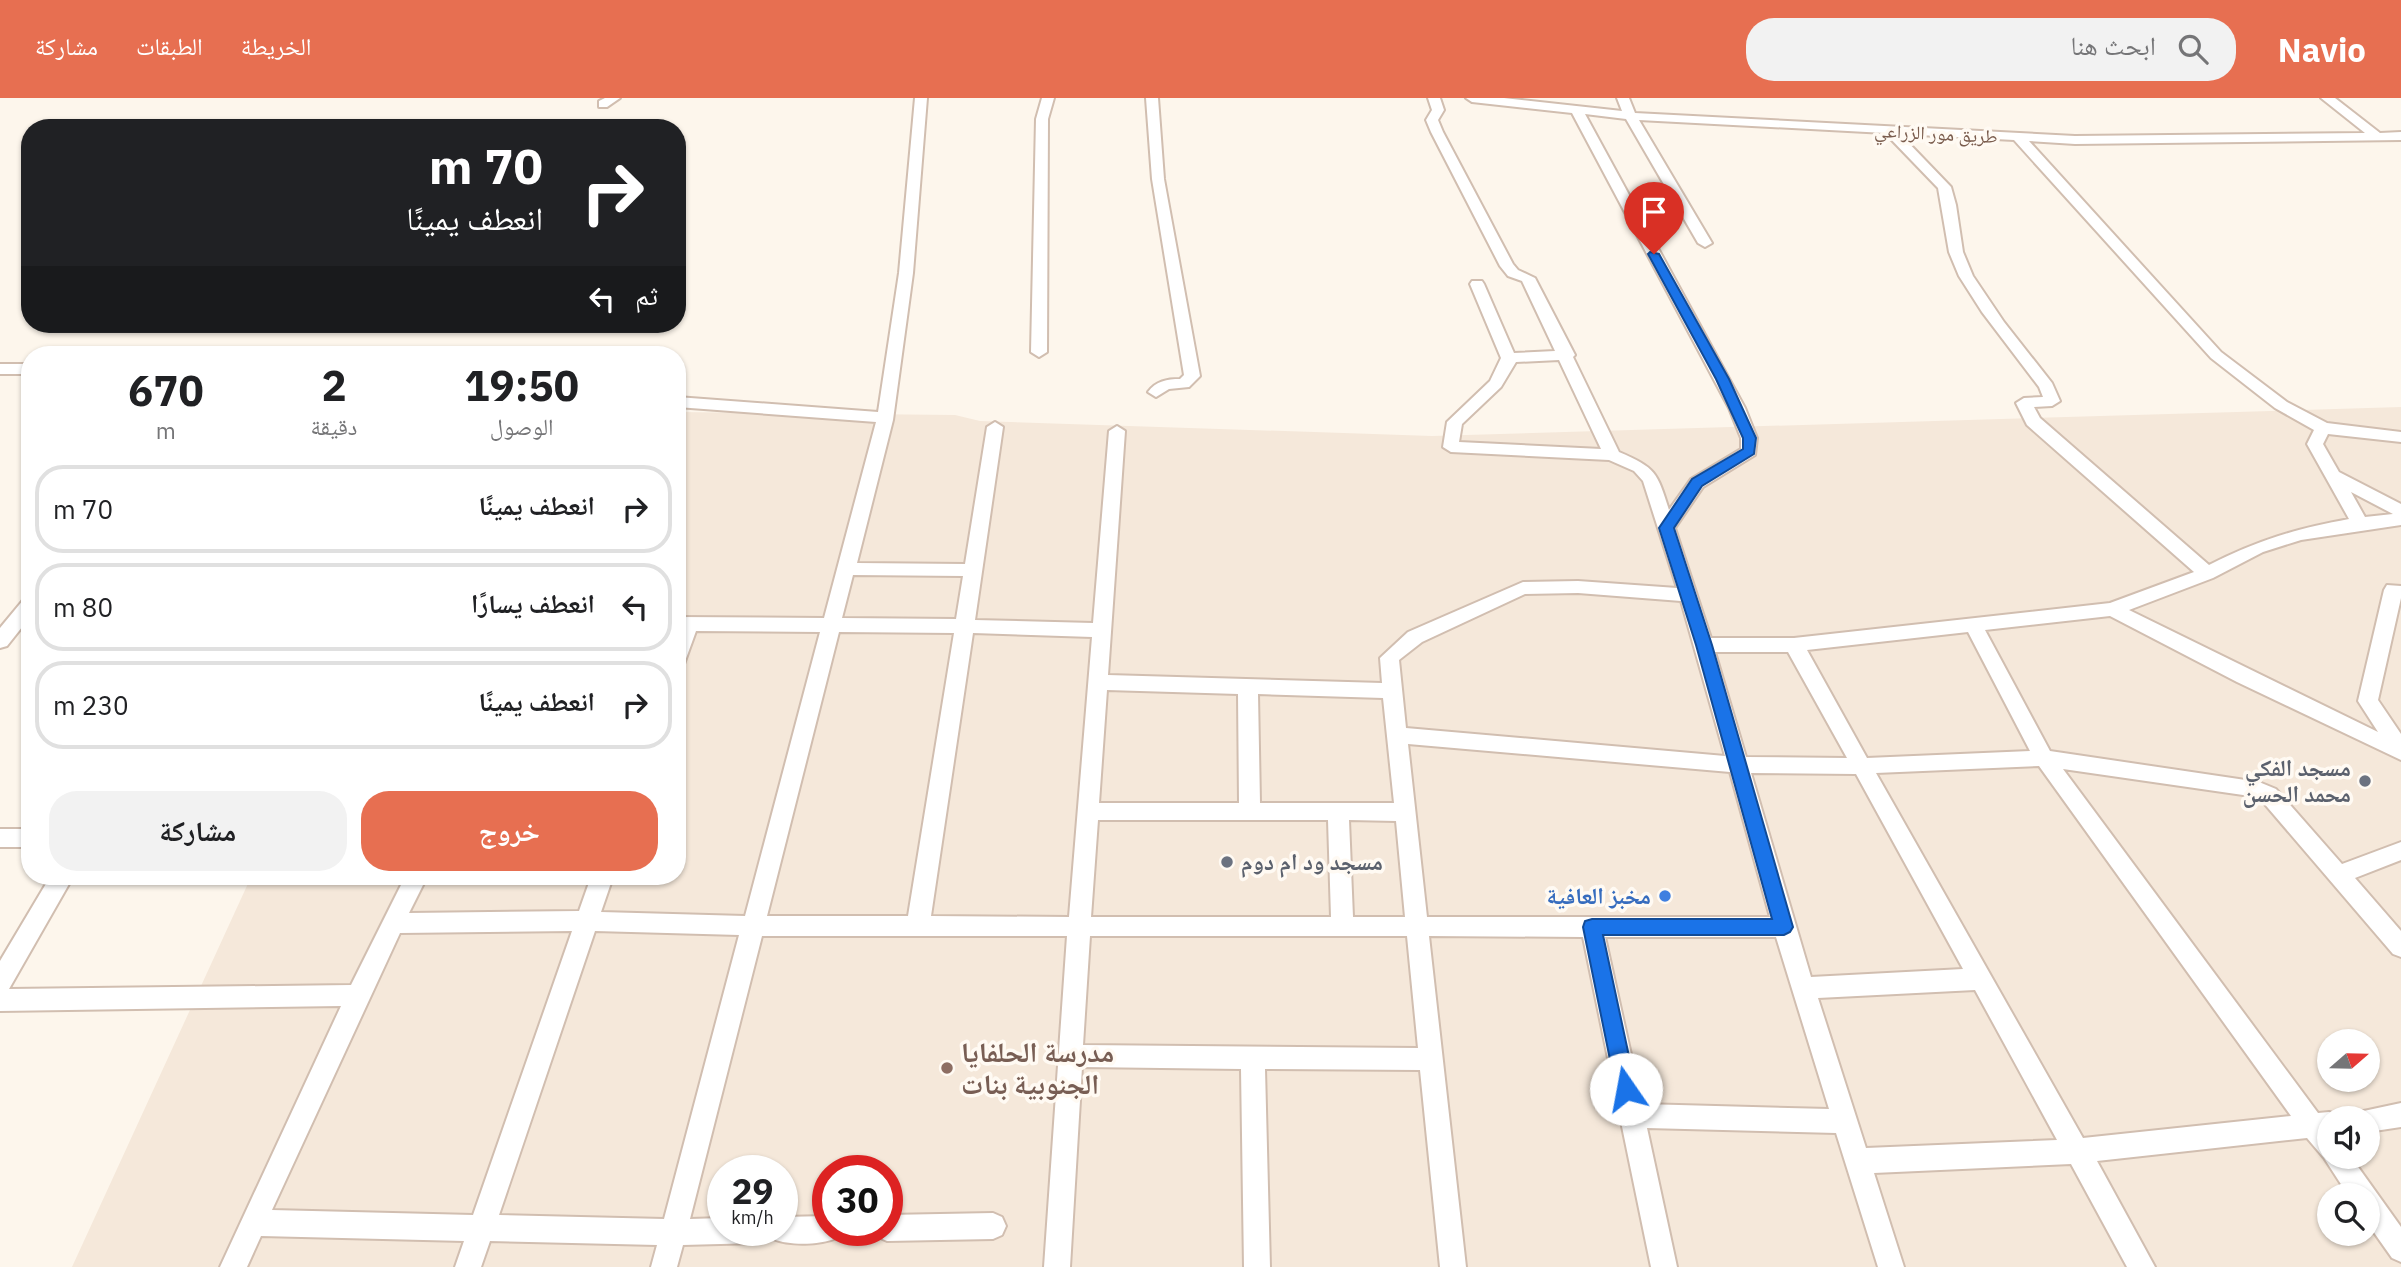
<!DOCTYPE html>
<html lang="ar">
<meta charset="utf-8">
<style>
:root{--surface:#fff;--page:#f2f2f2;--text:#202124;--muted:#757577;--line:#e0e0e0;--accent:#e76f51}
body{margin:0;font-family:"IBM Plex Sans","Noto Naskh Arabic",sans-serif;background:var(--page);color:var(--text);direction:rtl;height:100vh;display:flex;flex-direction:column;font-size:26px;white-space:nowrap}
*{box-sizing:border-box;margin:0}
p{font-size:23px;color:var(--muted)}
.icon{flex:none;width:38px;height:38px;fill:none;stroke:currentColor;stroke-width:2;stroke-linecap:round;stroke-linejoin:round}
.map{position:relative;flex:1;overflow:hidden;direction:ltr}
.details{position:absolute;left:21px;top:248px;width:665px;height:539px;display:flex;flex-direction:column;background:var(--surface);border-radius:28px;box-shadow:0 2px 5px #0004;direction:rtl}
.details>*{flex:none}
.top-card{position:absolute;left:21px;top:21px;width:665px;height:214px;border-radius:28px;box-shadow:0 2px 5px #0004;direction:rtl;background:#202124;color:#fff;overflow:hidden}
.needle{width:46px;rotate:70deg}
.controls{position:absolute;left:2317px;top:931px;display:grid;gap:14px}
.controls a{display:grid;place-items:center;width:63px;height:63px;border-radius:50%;background:var(--surface);box-shadow:0 2px 5px #0004;font-size:35px}
.speed{position:absolute;left:707px;top:1057px;display:flex;gap:14px;font-size:35px;font-weight:700;text-align:center}
.speed>*{display:grid;place-content:center;width:91px;height:91px;border-radius:50%;background:var(--surface);box-shadow:0 2px 5px #0004;line-height:1}
.speed small{font-size:18px;font-weight:400}
.speed .limit{border:10px solid #d22;background:#fff;color:#111}
.pin{position:absolute;display:grid;place-items:center;width:60px;height:60px;color:#fff;margin:-72px -30px;border-radius:50% 50% 50% 0;rotate:-45deg;box-shadow:0 0 7px #0007}
.pin .icon{rotate:45deg}
.me{position:absolute;width:77px;margin:-38px;rotate:348deg;stroke-linejoin:round;filter:drop-shadow(0 0 5px #0008)}
.turn{display:flex;align-items:center;gap:24px;height:147px;padding:0 28px;font-size:32px}
.turn .icon{width:91px;height:91px;stroke-width:2.5}
.turn b{display:block;font-size:49px;line-height:60px}
.then{display:flex;align-items:center;height:66px;padding:0 28px;background:#0003;gap:14px;font-size:26px}
.eta{display:flex;justify-content:space-evenly;align-items:center;height:119px;text-align:center}
.eta b{font-size:42px;font-weight:800;line-height:49px}
.primary-button{display:flex;gap:14px;margin-top:auto;padding:14px 28px}
.primary-button a{flex:1;height:80px;border-radius:28px;background:var(--accent);color:#fff;font-size:28px;font-weight:800;line-height:80px;text-align:center}
.primary-button a+a{background:var(--page);color:var(--text)}
ul{padding:0;list-style:none}
li{display:flex;align-items:center;gap:21px;height:88px;margin:0 14px 10px;padding:0 14px;border:4px solid var(--line);border-radius:28px}
li div{flex:1}
li b{display:block;font-size:26px}
li em{font-style:normal}
header{display:flex;align-items:center;gap:42px;box-sizing:border-box;height:98px;padding:0 35px;background:var(--accent);color:#fff}
header strong{font-size:33px}
nav{display:flex;gap:38px;margin-inline-start:auto;font-size:24px}
.search{width:490px;height:63px;background:var(--page);display:flex;align-items:center;gap:18px;box-sizing:border-box;padding:0 24px;border-radius:28px;color:var(--muted);font-size:26px}
.map>svg:first-child{display:block}
</style>
<header>
<strong>Navio</strong>
<div class="search"><svg class="icon" aria-label="search" viewBox="0 0 24 24"><circle cx="10" cy="10" r="6"/><path d="M15 15l6 6"/></svg>ابحث هنا</div>
<nav><a>الخريطة</a><a>الطبقات</a><a>مشاركة</a></nav>
</header>
<div class="map">
<svg width="2401" height="1169" viewBox="0 0 2401 1169">
<rect width="100%" height="100%" fill="#fdf6ec"/>
<path fill="#f5e8da" fill-rule="evenodd" d="M2401,309V1169H72L251,779H677V314L955,317L980,323L1432,338ZM2329,943H2368V982H2329ZM2329,1020H2368V1059H2329ZM723,1073H782V1132H723ZM828,1073H887V1132H828ZM2329,1097H2368V1136H2329Z"/>
<g fill="none" stroke-linecap="round" stroke-linejoin="round">
<g stroke="#d1beb0" stroke-width="4">
<path id="minor" d="M605,0H620L607,9H599V3Z
M915,0H927L913,175L893,322L857,465L965,466L987,329L995,324L1003,329L975,522L1093,525L1109,333L1117,328L1125,333L1108,577L1382,585L1380,560L1408,534L1523,484L1578,483L1677,490L1643,383L1634,373L1609,362L1451,354L1443,349L1447,324L1490,283L1501,260L1470,186L1472,183H1482L1484,186L1514,255L1555,253L1522,183L1508,178L1500,168L1431,34L1426,22L1432,12L1428,0H1440L1444,12L1438,22L1443,34L1513,166L1518,172L1535,180L1575,257L1573,259L1619,354C1656,370 1657,374 1669,412L1691,381L1741,351V340L1729,310L1572,15L1472,4L1466,0H1504L1622,13L1617,0H1629L1635,15L2075,38L2365,35L2321,0H2335L2380,35L2401,34V42L2075,46L2029,43L2221,254L2287,304L2327,325L2401,334V344L2328,336L2323,346L2339,374L2401,406V427L2301,442L2263,454L2213,480L2129,512L2378,634L2358,603L2384,492L2387,487L2401,488V500L2378,602L2401,636V662L2237,584L2110,518L1985,532L2050,653L2259,684L2276,691L2342,766L2401,744V762L2355,780L2401,833V859L2393,856L2262,703L2250,698L2063,671L2318,1015L2329,1014L2338,1017L2339,1020H2329V1059H2351L2401,1129V1164L2392,1160L2368,1126V1097H2348L2324,1060L2307,1040L2097,1063L2155,1169H2127L2071,1066L1874,1075L1904,1169H1878L1836,1035L1647,1030L1677,1169H1651L1583,839L1429,838L1466,1169H1440L1420,972L1265,971L1270,1169H1244L1241,971L1082,969L1070,1169H1044L1067,838H762L690,1121L723,1120V1132H782V1119L828,1118V1132H841L837,1140C820,1147 790,1148 773,1141L770,1135L767,1141L758,1145L683,1147L677,1169H651L657,1147L490,1143L481,1169H455L464,1143L261,1138L247,1169H220L341,908L0,913V863L50,779H73L9,891L351,887L405,779H427L409,815L579,813L591,779H613L601,814L745,818L820,534L696,533L684,566L677,568V519L824,520L876,324L677,309V299L878,314L899,175ZM1585,16L1626,21L1698,145L1705,149L1712,145L1639,22L1885,35L1938,90L1949,154L1959,178L1982,214L2039,289L2043,299L2024,300L2016,305L2027,327L2194,474L2110,505L1794,540H1711L1675,430L1703,389L1755,357L1757,340L1745,310ZM1900,36L2014,42L2211,260L2275,310L2314,332L2307,346L2349,421C2295,431 2258,442 2209,467L2040,320L2034,309L2052,308L2060,303L2052,285L2004,224L1973,178L1963,154L1956,107L1951,89ZM1559,262L1601,351L1459,344L1462,326L1501,289L1516,264ZM2351,394L2393,416L2365,419ZM853,477L963,478L956,521L842,520ZM1578,495L1681,503L1725,658L1406,630L1399,562L1422,544L1525,496ZM839,534L954,535L908,818H767ZM1968,534L2030,653L1867,660L1807,552ZM973,535L1092,539L1069,819L931,818ZM1715,554H1788L1847,660L1746,659ZM1107,592L1238,596L1239,705H1099ZM1258,596L1383,600L1394,705H1260ZM1408,646L1730,674L1770,819H1427ZM2039,668L2291,1018L2083,1040L1876,675ZM1751,675L1856,676L1963,871L1811,879ZM1098,722H1328L1331,819H1091ZM1349,722L1396,723L1405,819H1353ZM572,833L473,1117L272,1112L400,835ZM595,833L739,837L664,1121L499,1117ZM1090,838H1407L1418,950L1083,947ZM1605,839H1776L1829,1011L1642,1006ZM1975,892L2057,1042L1866,1050L1818,900Z
M1042,0H1054L1048,21L1047,254L1039,259L1031,254L1036,21Z
M1146,0H1158L1164,81L1200,278L1189,289L1169,291L1156,299L1148,294C1156,283 1167,281 1180,281L1184,277L1152,81Z
M0,266H30V276H0Z
M30,500V519L7,548L0,550V530L24,501Z
M0,731H30V749H0Z
M2401,1005V1029L2368,1034V1020H2356L2359,1014Z
M993,1115L1002,1119L1006,1128L1002,1137L993,1141L887,1143L878,1139L875,1132H887V1117Z"/>
</g>
<use href="#minor" fill="#fff" fill-rule="evenodd"/>
</g>
<path fill="#1a73e8" stroke="#114b97" stroke-width="2" d="M1650,154L1659,156L1729,281L1756,340L1754,356L1702,388L1674,430L1712,547L1793,829L1790,834L1784,837H1603L1636,991L1633,998L1626,1001L1619,998L1616,991L1583,829L1585,823L1592,821H1772L1696,547L1659,430L1692,381L1743,351V340L1716,281L1648,156Z"/>
<g fill="#6b7280" stroke="#fffaf3" stroke-width="2.5">
<circle cx="2365" cy="683" r="7"/>
<circle cx="1227" cy="764" r="7"/>
</g>
<circle fill="#3f7fe0" stroke="#fffaf3" stroke-width="2.5" cx="1665" cy="798" r="7"/>
<circle fill="#8d6e63" stroke="#fffaf3" stroke-width="2.5" cx="947" cy="970" r="7"/>
<g text-anchor="middle" stroke-width="7" stroke-linejoin="round" paint-order="stroke">
<g font-size="19" fill="#7a5c4d" stroke="#fffaf3">
<text transform="translate(1936 35) rotate(3)" y="7">طريق مور الزراعي</text>
</g>
<g font-size="23" font-weight="bold" fill="#5b616d" stroke="#fffaf3" text-anchor="end">
<text x="2351" y="678">مسجد الفكي<tspan x="2351" dy="26">محمد الحسن</tspan></text>
<text x="1241" y="772" text-anchor="start">مسجد ود ام دوم</text>
</g>
<g font-size="23" font-weight="bold" fill="#366cbe" stroke="#fffaf3" text-anchor="end">
<text x="1651" y="806">مخبز العافية</text>
</g>
<g font-size="28" font-weight="bold" fill="#785e54" stroke="#fffaf3" text-anchor="start">
<text x="961" y="964">مدرسة الحلفايا<tspan x="961" dy="32">الجنوبية بنات</tspan></text>
</g>
</g>
</svg>
<div class="controls">
<a><svg class="needle" viewBox="-14 -14 28 28"><path d="M0-13l5 13h-10z" fill="#e53935"/><path d="M0 13l5-13h-10z" fill="#757577"/></svg></a>
<a><svg class="icon" aria-label="sound" viewBox="0 0 24 24"><path d="M4 9h4l5-4v14l-5-4H4zM17 9q2 3 0 6"/></svg></a>
<a><svg class="icon" aria-label="search" viewBox="0 0 24 24"><circle cx="10" cy="10" r="6"/><path d="M15 15l6 6"/></svg></a>
</div>
<div class="speed"><div>29<small>km/h</small></div><div class="limit">30</div></div>
<div class="pin" style="left:1654px;top:156px;background:#d93025"><svg class="icon" aria-label="arrive" viewBox="0 0 24 24"><path d="M6 21V4h12l-3 4 3 4H6"/></svg></div>
<svg class="me" style="left:1626px;top:991px" viewBox="-20 -20 40 40"><circle r="19" fill="#fff"/><path d="M0-13L10 11 0 6-10 11z" fill="#1a73e8"/></svg>
<div class="top-card">
<div class="turn"><svg class="icon" aria-label="right" viewBox="0 0 24 24"><path d="M7 20v-9h11M14 6l5 5-5 5"/></svg><div><b>70 m</b>انعطف يمينًا</div></div>
<div class="then">ثم<svg class="icon" aria-label="left" viewBox="0 0 24 24"><path d="M17 20v-9H6M10 6l-5 5 5 5"/></svg></div>
</div>
<section class="details">
<div class="eta">
<div><b>19:50</b><p>الوصول</p></div>
<div><b>2</b><p>دقيقة</p></div>
<div><b>670</b><p>m</p></div>
</div>
<ul>
<li><svg class="icon" aria-label="right" viewBox="0 0 24 24"><path d="M7 20v-9h11M14 6l5 5-5 5"/></svg><div><b>انعطف يمينًا</b></div><em>70 m</em></li>
<li><svg class="icon" aria-label="left" viewBox="0 0 24 24"><path d="M17 20v-9H6M10 6l-5 5 5 5"/></svg><div><b>انعطف يسارًا</b></div><em>80 m</em></li>
<li><svg class="icon" aria-label="right" viewBox="0 0 24 24"><path d="M7 20v-9h11M14 6l5 5-5 5"/></svg><div><b>انعطف يمينًا</b></div><em>230 m</em></li>
</ul>
<div class="primary-button"><a>خروج</a><a>مشاركة</a></div>
</section>
</div>
